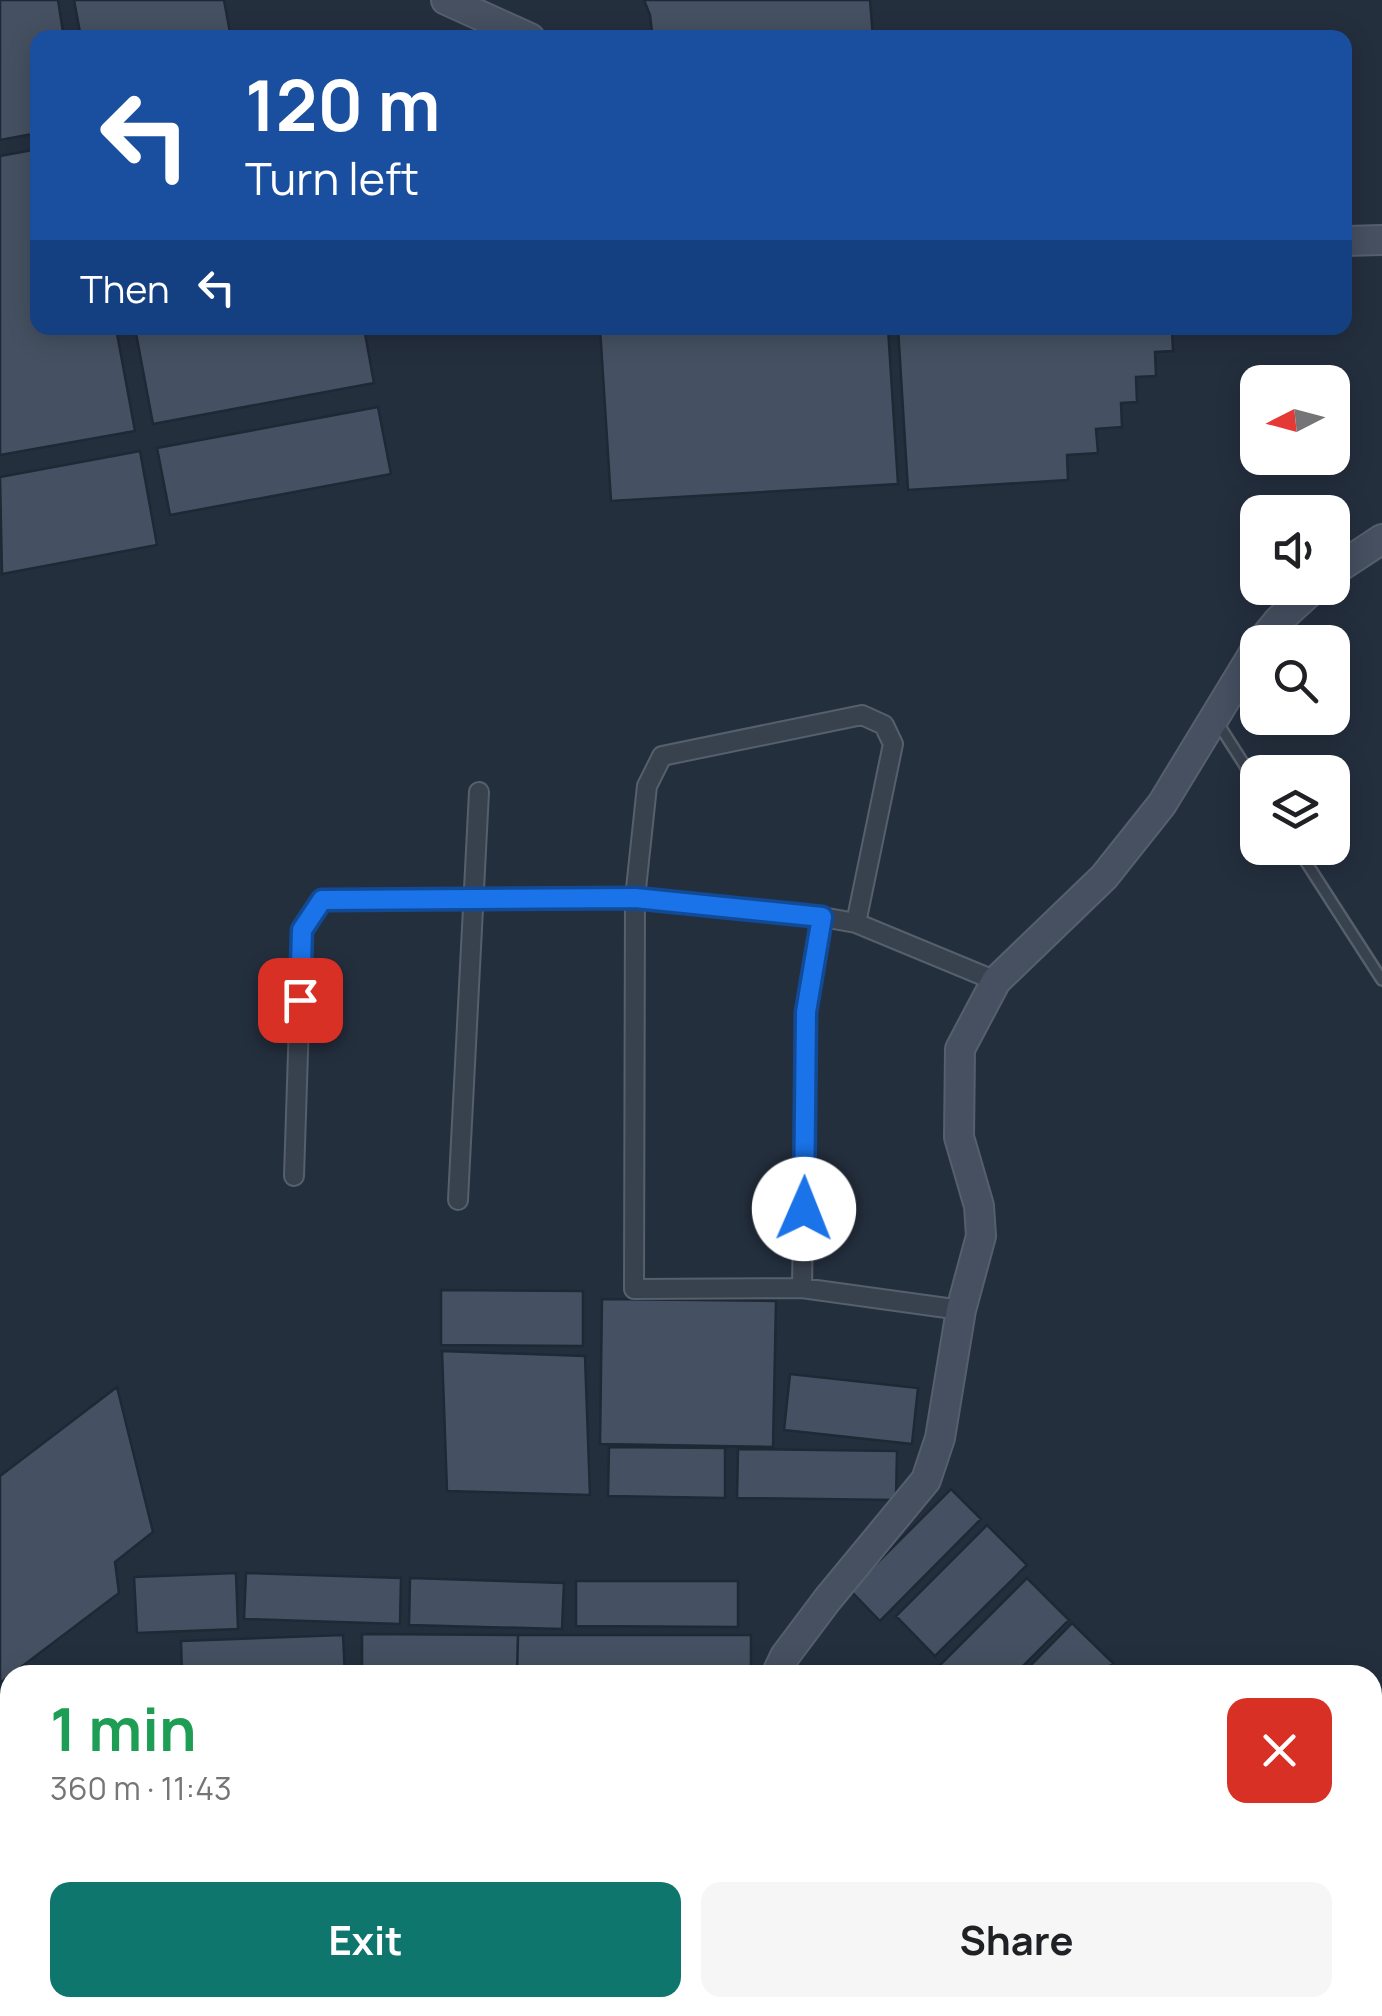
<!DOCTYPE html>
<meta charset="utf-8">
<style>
:root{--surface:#fff;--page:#f6f6f6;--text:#202124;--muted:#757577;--accent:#0f766e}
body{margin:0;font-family:Manrope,sans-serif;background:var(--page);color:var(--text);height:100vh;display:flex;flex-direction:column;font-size:38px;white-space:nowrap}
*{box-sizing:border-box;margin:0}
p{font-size:32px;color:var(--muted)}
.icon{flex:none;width:55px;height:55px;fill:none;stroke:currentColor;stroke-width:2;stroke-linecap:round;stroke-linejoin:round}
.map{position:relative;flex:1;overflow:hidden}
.panel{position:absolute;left:0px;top:1665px;width:1382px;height:352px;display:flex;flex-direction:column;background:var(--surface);border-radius:30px 30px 0 0;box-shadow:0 5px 25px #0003}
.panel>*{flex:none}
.banner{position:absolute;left:30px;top:30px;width:1322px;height:305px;border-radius:20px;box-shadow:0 5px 25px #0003;background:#1a4fa0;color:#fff;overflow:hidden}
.needle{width:65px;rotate:264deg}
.buttons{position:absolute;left:1240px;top:365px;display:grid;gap:20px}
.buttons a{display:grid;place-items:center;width:110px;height:110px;border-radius:20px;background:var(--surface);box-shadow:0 5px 25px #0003;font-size:50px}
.pin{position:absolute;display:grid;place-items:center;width:85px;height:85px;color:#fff;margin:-42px;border-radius:20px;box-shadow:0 5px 15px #0006}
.me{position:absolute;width:110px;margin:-55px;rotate:1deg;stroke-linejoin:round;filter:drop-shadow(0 0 8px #0008)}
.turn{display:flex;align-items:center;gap:35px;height:210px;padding:0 50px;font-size:45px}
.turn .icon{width:130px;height:130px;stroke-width:2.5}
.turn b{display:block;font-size:70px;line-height:85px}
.then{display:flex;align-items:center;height:95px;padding:0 50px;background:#0003;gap:20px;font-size:38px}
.round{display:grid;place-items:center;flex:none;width:105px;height:105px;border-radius:20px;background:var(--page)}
.overview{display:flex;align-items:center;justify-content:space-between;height:170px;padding:0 50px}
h1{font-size:60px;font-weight:700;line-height:75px;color:#1e9e55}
.primary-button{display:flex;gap:20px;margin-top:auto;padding:20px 50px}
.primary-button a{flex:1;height:115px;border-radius:20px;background:var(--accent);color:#fff;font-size:40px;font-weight:700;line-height:115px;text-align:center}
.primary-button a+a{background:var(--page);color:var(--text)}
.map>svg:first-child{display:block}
</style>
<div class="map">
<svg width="1382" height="2016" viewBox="0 0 1382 2016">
<rect width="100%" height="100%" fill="#242f3e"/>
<path fill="#455162" stroke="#1f2835" stroke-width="2.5" d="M0,0H58L64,38H38V133L0,140Z
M74,0H224L231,38H81Z
M644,0H870L873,38H697L698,34L652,32L650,15Z
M38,149V328H116L135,431L0,455V156Z
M135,328H364L374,383L153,424Z
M600,328H888L898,484L611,501Z
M898,328H1172L1173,351L1155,352L1156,376L1136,377L1137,402L1121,403L1122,427L1096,429L1098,453L1067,455L1068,480L908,490Z
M378,407L391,474L170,515L157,448Z
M140,451L157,545L2,574L0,477Z
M441,1290L583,1291V1346L441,1345Z
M602,1299L776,1301L773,1447L600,1444Z
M442,1351L585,1356L590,1495L447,1491Z
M790,1374L918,1388L912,1444L784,1430Z
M117,1387L153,1532L115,1562L119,1593L0,1683V1476Z
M609,1447L725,1448V1498L608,1496Z
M738,1449L897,1451L896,1500L737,1498Z
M951,1489L981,1519L880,1621L850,1590Z
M987,1525L1027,1565L935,1656L896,1616Z
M236,1573L238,1629L137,1633L134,1577Z
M246,1573L401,1578L400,1624L244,1619Z
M410,1578L564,1583L562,1629L409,1625Z
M1027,1578L1069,1620L1014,1675H939L935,1670Z
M576,1581H738V1627L576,1626Z
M1072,1623L1113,1663L1101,1675H1021Z
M362,1634L518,1635L517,1675H362Z
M343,1635L345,1675H182L181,1641Z
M518,1635H751V1675H517Z
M0,1835L10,1857V1882L0,1890Z
M556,2008H566L571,2016H541Z
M692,2008H795L784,2016H681Z
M795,2008H809L817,2016H784Z
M823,2008H872L862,2016H830Z
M881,2008H978L984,2016H870Z
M1070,2008H1105L1109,2016H1053Z"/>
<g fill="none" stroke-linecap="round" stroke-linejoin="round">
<g stroke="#565f6c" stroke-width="14">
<path id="lane" d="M1219,725L1258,786
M1297,848L1382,980"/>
</g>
<g stroke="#565f6c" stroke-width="22">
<path id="street" d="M856,923L893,744L884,725L862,715L662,756L647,786L635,898L634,1289L802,1288L961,1310
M294,1176L302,929L322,900L635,898L822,917L856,923L996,981
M458,1200L479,792
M802,1288L806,1011L822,917"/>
</g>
<g stroke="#565f6c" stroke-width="32">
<path id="secondary" d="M446,0L530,38
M1345,241L1382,240
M1332,572L1382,539
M1261,642L1279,620L1314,588
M776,1675L785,1656L827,1600L926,1480L940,1438L961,1310L981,1236L979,1206L959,1137L960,1049L996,981L1104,877L1162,804L1258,646
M649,2008V2016"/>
</g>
<use href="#lane" stroke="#38414e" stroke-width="9"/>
<use href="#street" stroke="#38414e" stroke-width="18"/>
<use href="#secondary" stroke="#465061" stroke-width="28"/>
</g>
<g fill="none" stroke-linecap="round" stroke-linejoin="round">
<g stroke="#114b97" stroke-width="25">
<path id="route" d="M300,1000L302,930L322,900L635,898L822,917L806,1012L804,1209"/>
</g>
<use href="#route" stroke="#1a73e8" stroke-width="18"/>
</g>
</svg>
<div class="buttons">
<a><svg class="needle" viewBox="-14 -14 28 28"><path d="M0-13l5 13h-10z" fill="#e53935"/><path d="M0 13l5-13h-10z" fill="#757577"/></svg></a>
<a><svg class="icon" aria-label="sound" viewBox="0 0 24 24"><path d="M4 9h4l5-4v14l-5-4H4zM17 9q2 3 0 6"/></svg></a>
<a><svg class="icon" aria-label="search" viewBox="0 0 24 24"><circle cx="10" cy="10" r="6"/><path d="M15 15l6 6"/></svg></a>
<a><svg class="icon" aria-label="layers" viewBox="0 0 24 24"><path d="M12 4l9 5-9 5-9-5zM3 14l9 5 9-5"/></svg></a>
</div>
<div class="pin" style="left:300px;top:1000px;background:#d93025"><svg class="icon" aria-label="arrive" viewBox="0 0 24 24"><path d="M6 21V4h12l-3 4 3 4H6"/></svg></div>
<svg class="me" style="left:804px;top:1209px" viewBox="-20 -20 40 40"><circle r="19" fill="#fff"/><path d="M0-13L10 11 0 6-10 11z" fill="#1a73e8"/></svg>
<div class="banner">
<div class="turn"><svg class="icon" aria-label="left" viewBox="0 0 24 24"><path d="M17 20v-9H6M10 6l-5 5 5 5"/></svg><div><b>120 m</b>Turn left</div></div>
<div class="then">Then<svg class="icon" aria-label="left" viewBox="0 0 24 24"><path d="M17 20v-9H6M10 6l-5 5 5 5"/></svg></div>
</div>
<section class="panel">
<div class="overview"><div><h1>1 min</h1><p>360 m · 11:43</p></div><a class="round" style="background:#d93025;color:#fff"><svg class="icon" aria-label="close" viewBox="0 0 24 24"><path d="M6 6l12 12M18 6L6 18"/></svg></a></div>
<div class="primary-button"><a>Exit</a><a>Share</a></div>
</section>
</div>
